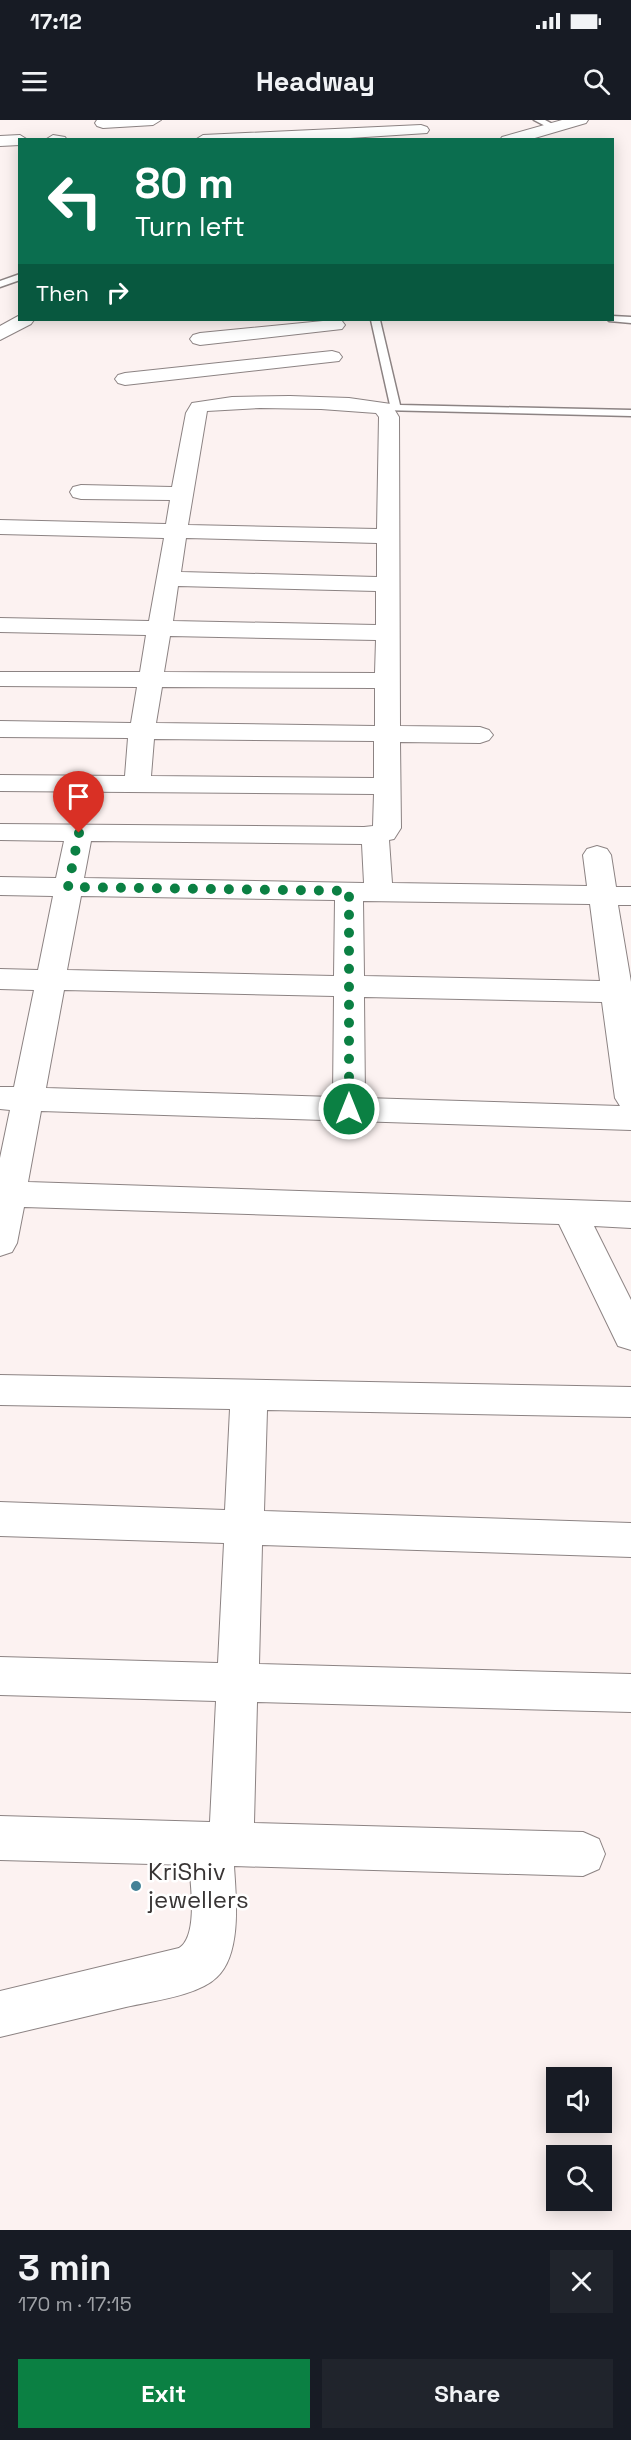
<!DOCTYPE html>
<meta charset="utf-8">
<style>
:root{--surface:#171b24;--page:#20242c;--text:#f1f3f6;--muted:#9ea1a6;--accent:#0b8043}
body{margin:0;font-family:"Space Grotesk",sans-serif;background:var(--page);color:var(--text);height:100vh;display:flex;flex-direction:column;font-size:22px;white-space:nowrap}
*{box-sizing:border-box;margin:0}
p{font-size:20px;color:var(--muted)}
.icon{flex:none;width:33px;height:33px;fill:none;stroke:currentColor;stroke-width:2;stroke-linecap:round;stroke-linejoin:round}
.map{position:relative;height:2110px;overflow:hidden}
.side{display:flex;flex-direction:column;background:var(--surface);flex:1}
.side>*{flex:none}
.top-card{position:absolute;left:18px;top:18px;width:596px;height:183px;border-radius:0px;box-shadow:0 3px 15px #0003;background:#0b6e4f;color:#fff;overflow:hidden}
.tools{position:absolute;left:546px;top:1947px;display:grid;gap:12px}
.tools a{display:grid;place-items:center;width:66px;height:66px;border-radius:0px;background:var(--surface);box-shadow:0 3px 15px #0003;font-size:30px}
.pin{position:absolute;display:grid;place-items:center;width:51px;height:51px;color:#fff;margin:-62px -26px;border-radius:50% 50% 50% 0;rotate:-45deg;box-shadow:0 0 6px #0007}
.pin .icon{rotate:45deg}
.me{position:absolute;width:66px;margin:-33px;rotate:0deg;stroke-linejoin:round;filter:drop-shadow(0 0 4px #0008)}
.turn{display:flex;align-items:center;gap:21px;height:126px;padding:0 18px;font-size:27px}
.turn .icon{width:78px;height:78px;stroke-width:2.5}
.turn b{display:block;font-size:42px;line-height:51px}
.then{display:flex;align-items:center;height:57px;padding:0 18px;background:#0003;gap:12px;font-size:22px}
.round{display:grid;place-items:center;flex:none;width:63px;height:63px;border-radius:0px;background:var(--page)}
.summary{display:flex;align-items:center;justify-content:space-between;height:102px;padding:0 18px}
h1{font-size:36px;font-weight:800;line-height:45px}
.action{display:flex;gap:12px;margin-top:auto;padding:12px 18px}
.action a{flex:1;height:69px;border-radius:0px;background:var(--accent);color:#fff;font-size:24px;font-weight:800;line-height:69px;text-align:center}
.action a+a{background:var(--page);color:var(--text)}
.status{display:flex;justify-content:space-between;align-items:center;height:42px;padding:0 30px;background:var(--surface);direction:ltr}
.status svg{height:16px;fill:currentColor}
header{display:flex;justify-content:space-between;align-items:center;height:78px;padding:0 18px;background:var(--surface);font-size:27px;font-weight:800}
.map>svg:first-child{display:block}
</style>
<div class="status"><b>17:12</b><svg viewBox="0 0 49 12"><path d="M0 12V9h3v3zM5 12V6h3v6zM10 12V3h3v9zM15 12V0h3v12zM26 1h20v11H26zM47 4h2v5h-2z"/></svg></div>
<header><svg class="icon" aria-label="menu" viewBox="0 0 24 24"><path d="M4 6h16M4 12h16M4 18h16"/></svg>Headway<svg class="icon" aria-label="search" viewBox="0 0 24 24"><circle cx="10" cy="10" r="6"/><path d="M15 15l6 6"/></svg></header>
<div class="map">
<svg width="631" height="2110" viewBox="0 0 631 2110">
<rect width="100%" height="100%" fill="#fcf2f1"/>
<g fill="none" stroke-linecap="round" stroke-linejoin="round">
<g stroke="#8c8383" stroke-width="3">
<path id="lane" d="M534,0H545L558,7L551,9Z
M20,154V160L0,167V161Z
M612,196L631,197V203L609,201L608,200H612Z
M371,200H380L400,285L631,290V296L380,290V286L390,285Z"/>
</g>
<g stroke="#8c8383" stroke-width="2">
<path id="street" d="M97,0H161L153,5L103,8L97,6L95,3Z
M562,0H588L586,3L528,20H500L502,17Z
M421,5L427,7L429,10L427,13L319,20H195L203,15Z
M20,15L28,20H20V25L0,26V16Z
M53,15L65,17L67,20H45Z
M20,195V200H34L31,204L0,220V206Z
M333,200L342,201L345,205L342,209L200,225L193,223L190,219L193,215L200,213Z
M332,231L339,233L342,237L339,241L125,265L118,263L115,259L118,255L125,253Z
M290,276L349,278L391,284L399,297L400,606L480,607L489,610L493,615L489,620L480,623L400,622L401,708L394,719L389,720L392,763L587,766L583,735L587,729L597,726L607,729L611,735L616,767H631V785H618L631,862V1010L41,991L28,1062L631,1082V1108L594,1106L631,1180V1230L618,1226L559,1104L24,1087L17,1123L12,1132L0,1136V1038L10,990L0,989V967H14L34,870L0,869V849L38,850L53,776L0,775V757L56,758L64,721L0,720V704L364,707L373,706L374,674L0,671V655L125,656L128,618L0,617V601L131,603L137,567L0,566V552H140L146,515L0,512V498L149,501L164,418L0,414V400L166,404L170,380L81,379L73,377L70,372L73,367L81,365L172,367L186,293L192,283L232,277ZM260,288L321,289L376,293L379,297L377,409L188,405L207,291ZM186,418L377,423V457L181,452ZM178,466L376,471V505L173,501ZM170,516L376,520L375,553L164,552ZM162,567L375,568V606L156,603ZM154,619L374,621V658L151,656ZM91,721L362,724L364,763L84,758ZM81,776L335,780L334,856L67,850ZM363,781L590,784L600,861L364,856ZM64,870L334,876L333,977L46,968ZM364,877L602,882L615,978L620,986L365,978Z
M0,1255L631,1267V1297L267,1290L264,1391L631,1403V1437L262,1425L259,1544L631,1554V1592L257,1582L254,1703L583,1712L599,1719L605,1734L599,1749L583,1756L234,1746C236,1777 242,1834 217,1857C198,1876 151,1881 126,1887C84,1897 42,1907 0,1917V1871L179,1828C198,1817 191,1765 189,1745L0,1740V1696L210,1702L216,1581L0,1575V1537L218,1543L224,1423L0,1416V1382L225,1390L230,1289L0,1285Z"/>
</g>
<use href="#lane" fill="#fff" fill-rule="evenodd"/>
<use href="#street" fill="#fff" fill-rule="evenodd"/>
</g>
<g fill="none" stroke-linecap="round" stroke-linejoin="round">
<path stroke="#0b8043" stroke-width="10" stroke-dasharray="0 18" d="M79,713L68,767L349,771V989"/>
</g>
<circle fill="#448297" stroke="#fff" stroke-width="2" cx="136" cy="1766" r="6"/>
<g text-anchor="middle" stroke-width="5" stroke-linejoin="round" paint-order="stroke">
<g font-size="24" fill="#393535" stroke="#fff" text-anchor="start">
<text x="148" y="1760">KriShiv<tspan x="148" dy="28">jewellers</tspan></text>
</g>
</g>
</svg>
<div class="tools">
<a><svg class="icon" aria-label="sound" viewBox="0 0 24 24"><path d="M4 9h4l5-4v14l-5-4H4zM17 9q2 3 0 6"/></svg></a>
<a><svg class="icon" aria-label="search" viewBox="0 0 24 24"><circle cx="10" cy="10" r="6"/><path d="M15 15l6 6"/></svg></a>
</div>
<div class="pin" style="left:79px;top:713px;background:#d93025"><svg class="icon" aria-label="arrive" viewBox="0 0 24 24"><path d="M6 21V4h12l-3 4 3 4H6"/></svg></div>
<svg class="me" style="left:349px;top:989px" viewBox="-20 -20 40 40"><circle r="17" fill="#0b8043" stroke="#fff" stroke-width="3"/><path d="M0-11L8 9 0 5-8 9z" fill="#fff"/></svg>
<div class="top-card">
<div class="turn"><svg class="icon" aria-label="left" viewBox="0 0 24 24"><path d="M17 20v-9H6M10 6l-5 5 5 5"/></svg><div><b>80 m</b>Turn left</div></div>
<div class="then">Then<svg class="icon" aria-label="right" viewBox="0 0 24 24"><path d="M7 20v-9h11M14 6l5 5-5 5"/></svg></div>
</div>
</div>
<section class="side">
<div class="summary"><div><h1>3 min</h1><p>170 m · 17:15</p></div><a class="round"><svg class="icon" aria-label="close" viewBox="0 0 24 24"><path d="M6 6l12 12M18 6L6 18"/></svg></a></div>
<div class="action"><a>Exit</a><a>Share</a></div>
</section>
